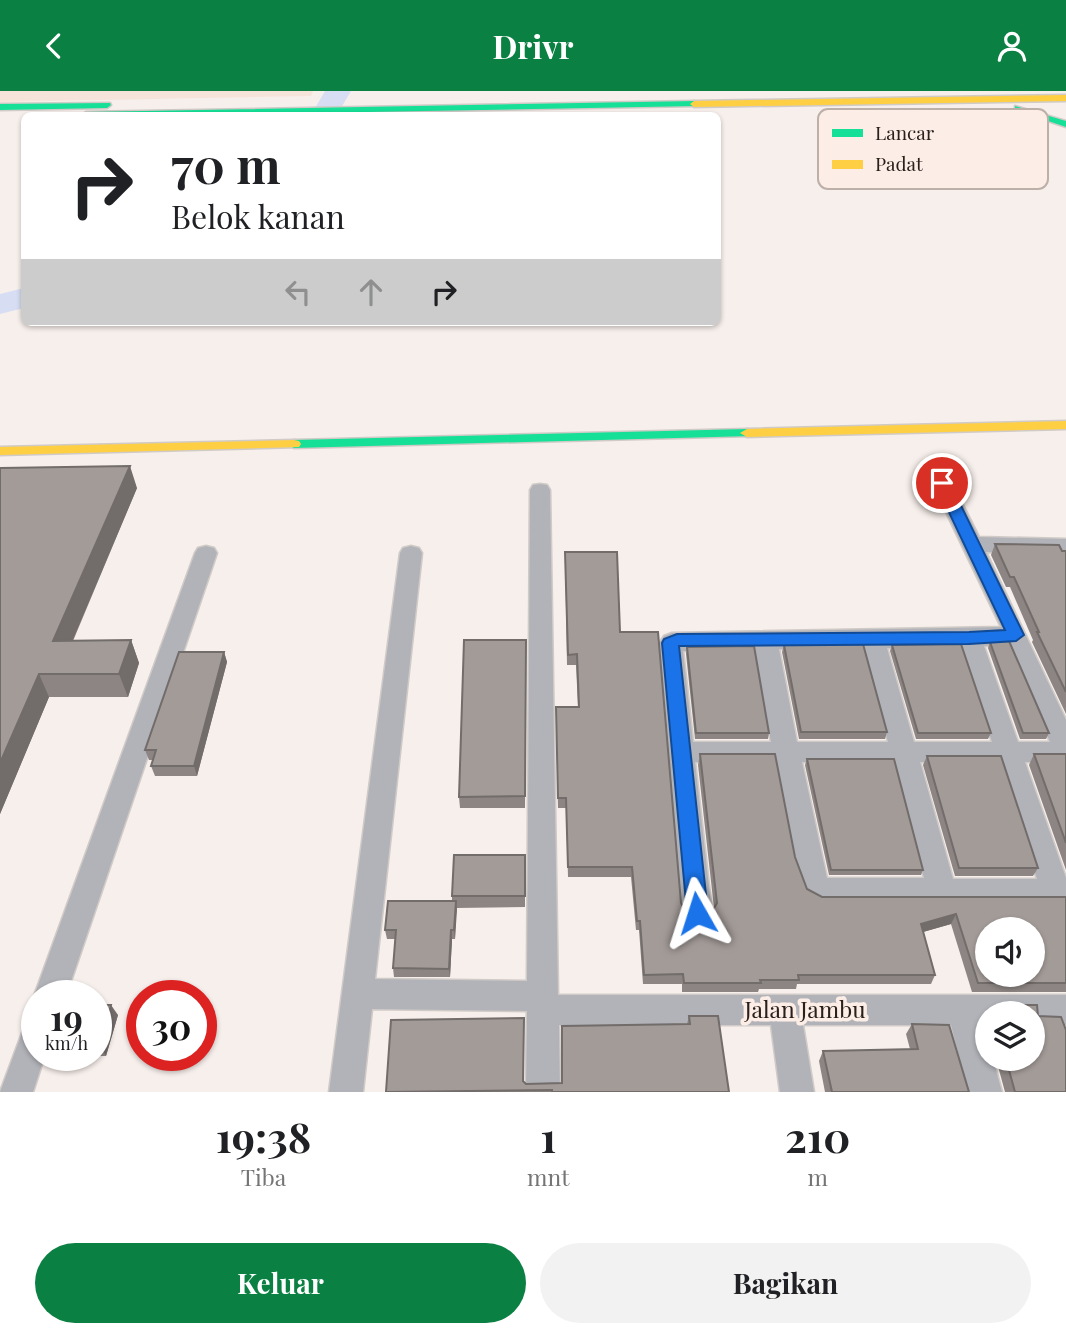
<!DOCTYPE html>
<html lang="id">
<style>
:root{--surface:#fff;--page:#f2f2f2;--text:#202124;--muted:#757577;--accent:#0b8043}
body{margin:0;font-family:"Playfair Display",serif;background:var(--page);color:var(--text);height:100vh;display:flex;flex-direction:column;font-size:26px;white-space:nowrap}
*{box-sizing:border-box;margin:0}
p{font-size:23px;color:var(--muted)}
.icon{flex:none;width:38px;height:38px;fill:none;stroke:currentColor;stroke-width:2;stroke-linecap:round;stroke-linejoin:round}
.map{position:relative;height:1001px;overflow:hidden}
.sheet{display:flex;flex-direction:column;background:var(--surface);flex:1}
.sheet>*{flex:none}
.guide{position:absolute;left:21px;top:21px;width:700px;height:214px;border-radius:10px;box-shadow:0 2px 5px #0004;background:#fff;color:var(--text);overflow:hidden}
.tools{position:absolute;left:975px;top:826px;display:grid;gap:14px}
.tools a{display:grid;place-items:center;width:70px;height:70px;border-radius:50%;background:var(--surface);box-shadow:0 2px 5px #0004;font-size:35px}
.speed{position:absolute;left:21px;top:889px;display:flex;gap:14px;font-size:35px;font-weight:700;text-align:center}
.speed>*{display:grid;place-content:center;width:91px;height:91px;border-radius:50%;background:var(--surface);box-shadow:0 2px 5px #0004;line-height:1}
.speed small{font-size:18px;font-weight:400}
.speed .limit{border:10px solid #d22;background:#fff;color:#111}
.pin{position:absolute;display:grid;place-items:center;width:60px;height:60px;color:#fff;margin:-30px;border:4px solid #fff;border-radius:50%;box-shadow:0 2px 7px #0007}
.me{position:absolute;width:77px;margin:-38px;rotate:354deg;stroke-linejoin:round;filter:drop-shadow(0 0 5px #0008)}
.turn{display:flex;align-items:center;gap:24px;height:147px;padding:0 35px;font-size:32px}
.turn .icon{width:91px;height:91px;stroke-width:2.5}
.turn b{display:block;font-size:49px;line-height:60px}
.lanes{display:flex;align-items:center;height:66px;padding:0 35px;background:#0003;justify-content:center;gap:35px;direction:ltr}
.lanes .off{opacity:.35}
.eta{display:flex;justify-content:space-evenly;align-items:center;height:119px;text-align:center}
.eta b{font-size:42px;font-weight:700;line-height:49px}
.button{display:flex;gap:14px;margin-top:auto;padding:14px 35px}
.button a{flex:1;height:80px;border-radius:42px;background:var(--accent);color:#fff;font-size:28px;font-weight:700;line-height:80px;text-align:center}
.button a+a{background:var(--page);color:var(--text)}
header{display:flex;justify-content:space-between;align-items:center;height:91px;padding:0 35px;background:var(--accent);color:#fff;font-size:32px;font-weight:700}
.map>svg:first-child{display:block}
</style>
<header><svg class="icon" aria-label="back" viewBox="0 0 24 24"><path d="M15 5l-7 7 7 7"/></svg>Drivr<svg class="icon" aria-label="person" viewBox="0 0 24 24"><circle cx="12" cy="8" r="4"/><path d="M4 21q1-7 8-7t8 7"/></svg></header>
<div class="map">
<svg width="1066" height="1001" viewBox="0 0 1066 1001">
<rect width="100%" height="100%" fill="#f7efeb"/>
<path fill="#f6e4db" d="M0,0H313L311,5L0,11Z"/>
<g fill="none" stroke-linecap="round" stroke-linejoin="round">
<path fill="#d7def3" fill-rule="evenodd" d="M325,0H351L337,24H311Z
M24,197V217L0,223V203Z"/>
<g stroke="#d1cbc7" stroke-width="3">
<path id="street" d="M942,386L949,387L952,392L979,446L1066,448V462L986,461L1066,629V671H1025L1066,787V814L820,813L806,807L794,775L775,671H695L712,822L707,831L697,835L687,831L682,822L658,554L664,545L672,542L1001,536L932,392L935,387ZM1008,553L1050,651H1018L984,555ZM960,556L992,651H914L887,557ZM863,557L888,651H797L779,558ZM755,559L771,651H693L683,560ZM802,671H894L924,787H827ZM920,671H999L1037,788H953Z
M540,393L547,394L550,399L558,904H1066V934H1032V922H987V934H984L987,947V968H993L1002,1001H968L951,934H803L814,1001H780L771,934H559L560,1001H526L527,920L372,918L363,1001H329L400,462L403,457L411,455L419,457L422,462L375,888L527,890L530,399L533,394Z
M206,455L214,457L217,462L66,905H37V911L34,905L195,462L198,457Z
M37,926V964H45L33,1001H0L26,931Z"/>
</g>
<g stroke="#d1cbc7" stroke-width="3">
<path id="fast" d="M694,10L698,13L697,15L202,24H82L86,21Z
M110,12L111,14L107,17L0,19V13Z
M1015,15L1066,30V36L1015,19Z
M747,338L752,339V345L294,357L287,353L294,349Z"/>
</g>
<g stroke="#d1cbc7" stroke-width="3">
<path id="slow" d="M1066,4V10L694,16L690,13L694,10Z
M1066,330V338L747,346L740,342L747,338Z
M294,349L299,350L301,353L299,356L0,364V356Z"/>
</g>
<use href="#street" fill="#b1b3b9" fill-rule="evenodd"/>
<use href="#fast" fill="#16e098" fill-rule="evenodd"/>
<use href="#slow" fill="#ffcf43" fill-rule="evenodd"/>
</g>
<path fill="#8c8583" d="M0,377L137,397L73,550L131,549L139,572L128,606H49L0,723Z
M995,453L1066,460V623L1032,551L1033,549L1010,496H1006L991,464Z
M565,461L620,541L681,812L687,823L698,828L710,824L714,817L698,674L700,663L795,766L807,798L822,806H1066V901H972L951,833L923,841L935,884L931,893H797L796,898H759L758,901H682V893H643L639,839H636L631,786H568L566,717H558L556,627L578,616L576,574H567Z
M526,549L525,717H460L459,706Z
M990,551L1049,642L1046,648H1020L988,557Z
M784,554L887,641L885,648H799L782,561Z
M892,554L991,642L988,648H916L890,560Z
M687,556L769,642L768,648H695L686,563Z
M224,561L227,571L197,685H155L151,675L153,669H149L145,659Z
M1034,663H1066V779L1029,674Z
M927,665L1038,777L1033,785H955L923,674Z
M807,668L923,779L921,784H829L805,674Z
M525,764V816L456,817L455,848H452L450,886H394L393,877L395,848H387L385,839L452,810V805Z
M96,914L118,924L106,965H47V964H96Z
M996,914H1037L1038,925L1061,926L1066,939V1001H1005L996,968H1032V922H991Z
M689,925L729,1001H386L523,990L526,993L562,992L687,933Z
M912,933L969,1001H825L819,970L823,960L910,958L906,943Z"/>
<path fill="#726c6a" d="M130,375L137,397L63,572L53,550Z
M131,549L139,572L128,606L119,583Z
M224,561L227,571L197,685L194,675Z
M39,583L49,606L0,723V672Z
M456,810L457,819L455,848L454,839Z
M956,823L951,833L916,843L921,833Z
M451,839L452,848L450,886L449,878Z
M111,914L118,924L106,965L100,955Z"/>
<path fill="#a39b98" stroke="#726c6a" stroke-width="2" fill-rule="evenodd" d="M130,375L53,550L131,549L119,583H39L0,672V377Z
M995,453L1059,454L1062,460H1066V601L1037,541H1039L1014,486H1010Z
M565,461H617L620,541H658L681,812L687,823L698,828L710,824L717,812L700,663H775L795,766L807,798L822,806H1066V892H978L956,823L921,833L935,884H798L799,889H760L761,892H684L683,883L644,884L640,830H637L632,776H568L566,707H558L556,616H579L577,563L568,564ZM987,838H1032V884H987Z
M464,549H526L525,705L459,706Z
M1009,550L1049,642H1023L990,551Z
M863,553L887,641H801L784,554Z
M961,553L991,642H918L892,554Z
M754,555L769,642H696L687,556Z
M179,561H224L194,675H151L156,659H145Z
M1034,663H1066V752Z
M927,665H1001L1038,777H959Z
M807,668H894L923,779H831Z
M454,764H525V805H452Z
M388,810H456L454,839H451L449,878L393,877L396,839H385Z
M96,914H111L100,955H96Z
M996,914H1037L1038,925L1061,926L1066,939V1001H1015L1006,968H1032V922H995Z
M689,925H718L729,1001H552V999L386,1001L391,929L524,927L523,990L526,993L562,992V935L690,933Z
M912,933L949,934L969,1001H832L823,960L918,958Z
M37,937V951H32Z"/>
<path fill="#1a73e8" stroke="#114b97" stroke-width="2" d="M942,387L950,392L1024,544L1016,550L969,553L679,555L708,822L705,828L697,831L690,828L687,822L662,552L664,548L677,543L969,541L1005,539L935,392Z"/>
<g text-anchor="middle" stroke-width="7" stroke-linejoin="round" paint-order="stroke">
<g font-size="23" fill="#29201c" stroke="#fcede6">
<text x="805" y="927">Jalan Jambu</text>
</g>
</g>
<rect x="818" y="18" width="230" height="80" rx="10" fill="#fcede6" stroke="#bdb0a9" stroke-width="2"/>
<rect x="832" y="38" width="31" height="8" fill="#16e098"/>
<rect x="832" y="69" width="31" height="9" fill="#ffcf43"/>
<g font-size="19" fill="#29201c">
<text x="875" y="49">Lancar</text>
<text x="875" y="80">Padat</text>
</g>
</svg>
<div class="tools">
<a><svg class="icon" aria-label="sound" viewBox="0 0 24 24"><path d="M4 9h4l5-4v14l-5-4H4zM17 9q2 3 0 6"/></svg></a>
<a><svg class="icon" aria-label="layers" viewBox="0 0 24 24"><path d="M12 4l9 5-9 5-9-5zM3 14l9 5 9-5"/></svg></a>
</div>
<div class="speed"><div>19<small>km/h</small></div><div class="limit">30</div></div>
<div class="pin" style="left:942px;top:392px;background:#d93025"><svg class="icon" aria-label="arrive" viewBox="0 0 24 24"><path d="M6 21V4h12l-3 4 3 4H6"/></svg></div>
<svg class="me" style="left:697px;top:822px" viewBox="-20 -20 40 40"><path d="M0-17L14 15 0 8-14 15z" fill="#1a73e8" stroke="#fff" stroke-width="4"/></svg>
<div class="guide">
<div class="turn"><svg class="icon" aria-label="right" viewBox="0 0 24 24"><path d="M7 20v-9h11M14 6l5 5-5 5"/></svg><div><b>70 m</b>Belok kanan</div></div>
<div class="lanes"><svg class="icon off" aria-label="left" viewBox="0 0 24 24"><path d="M17 20v-9H6M10 6l-5 5 5 5"/></svg><svg class="icon off" aria-label="ahead" viewBox="0 0 24 24"><path d="M12 20V5M6 11l6-6 6 6"/></svg><svg class="icon" aria-label="right" viewBox="0 0 24 24"><path d="M7 20v-9h11M14 6l5 5-5 5"/></svg></div>
</div>
</div>
<section class="sheet">
<div class="eta">
<div><b>19:38</b><p>Tiba</p></div>
<div><b>1</b><p>mnt</p></div>
<div><b>210</b><p>m</p></div>
</div>
<div class="button"><a>Keluar</a><a>Bagikan</a></div>
</section>
